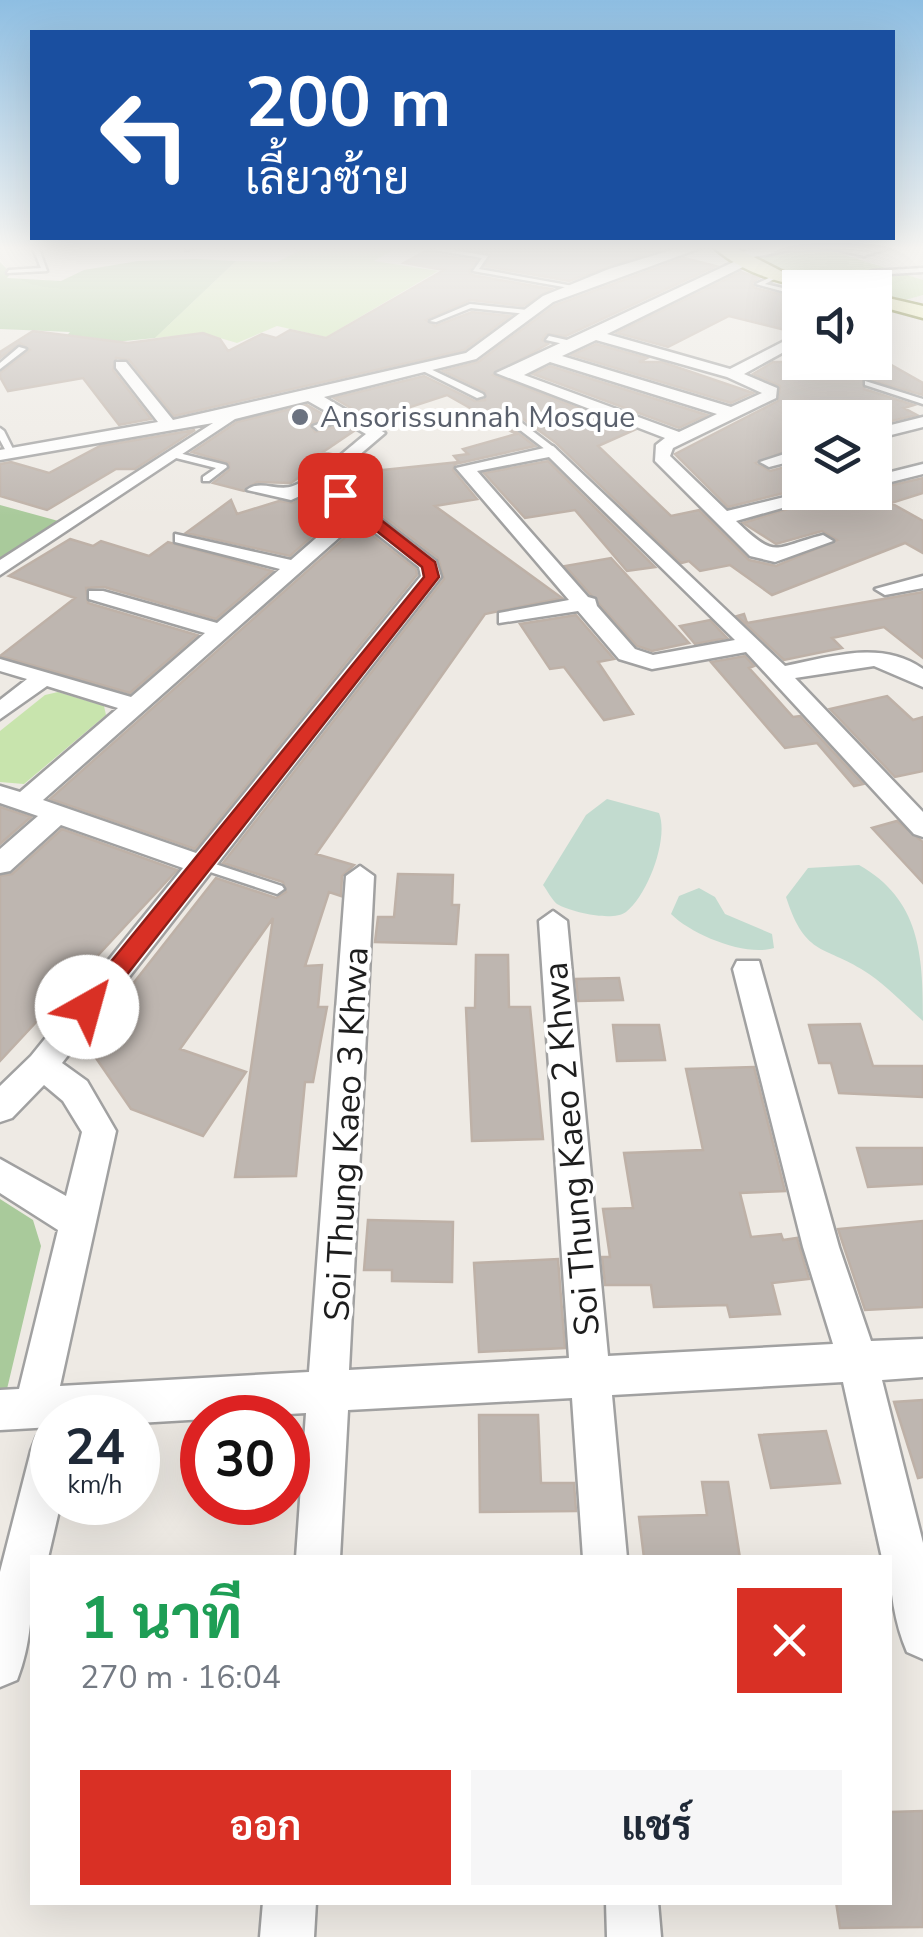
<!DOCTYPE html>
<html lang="th">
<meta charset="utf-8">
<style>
:root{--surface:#fff;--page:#f6f6f7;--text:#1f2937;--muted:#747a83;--accent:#d93025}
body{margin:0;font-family:"Nunito Sans",Sarabun,sans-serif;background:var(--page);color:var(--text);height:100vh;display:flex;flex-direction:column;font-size:38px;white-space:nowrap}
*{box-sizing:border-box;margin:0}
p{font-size:32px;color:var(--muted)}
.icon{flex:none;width:55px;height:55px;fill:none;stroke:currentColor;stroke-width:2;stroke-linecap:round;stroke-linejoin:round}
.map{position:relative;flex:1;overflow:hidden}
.drawer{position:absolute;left:30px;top:1555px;width:862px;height:350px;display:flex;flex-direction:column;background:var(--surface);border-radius:0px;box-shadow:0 10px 40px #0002}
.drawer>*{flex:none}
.guide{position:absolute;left:30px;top:30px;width:865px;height:210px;border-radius:0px;box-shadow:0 10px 40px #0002;background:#1a4fa0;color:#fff;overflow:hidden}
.tools{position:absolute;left:782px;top:270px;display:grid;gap:20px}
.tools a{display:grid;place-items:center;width:110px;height:110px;border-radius:0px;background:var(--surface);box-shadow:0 10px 40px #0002;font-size:50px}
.speed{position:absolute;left:30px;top:1395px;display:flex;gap:20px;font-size:50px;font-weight:700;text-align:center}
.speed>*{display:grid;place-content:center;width:130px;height:130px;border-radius:50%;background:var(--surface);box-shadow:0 10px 40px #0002;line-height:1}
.speed small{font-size:25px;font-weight:400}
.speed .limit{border:15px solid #d22;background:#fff;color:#111}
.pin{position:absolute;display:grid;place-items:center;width:85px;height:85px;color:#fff;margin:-42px;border-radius:20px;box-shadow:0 5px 15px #0006}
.me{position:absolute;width:110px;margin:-55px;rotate:38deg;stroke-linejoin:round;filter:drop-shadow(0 0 8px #0008)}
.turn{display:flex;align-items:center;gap:35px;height:210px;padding:0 50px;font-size:45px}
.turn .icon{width:130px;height:130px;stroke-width:2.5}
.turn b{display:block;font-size:70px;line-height:85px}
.round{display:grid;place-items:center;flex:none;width:105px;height:105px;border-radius:0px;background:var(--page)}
.head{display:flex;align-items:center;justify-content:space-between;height:170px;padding:0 50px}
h1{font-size:60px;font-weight:700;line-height:75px;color:#1e9e55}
.button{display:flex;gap:20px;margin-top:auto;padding:20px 50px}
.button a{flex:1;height:115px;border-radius:0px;background:var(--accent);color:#fff;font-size:40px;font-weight:700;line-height:115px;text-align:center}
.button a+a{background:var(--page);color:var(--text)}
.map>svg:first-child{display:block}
</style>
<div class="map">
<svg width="923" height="1937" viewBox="0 0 923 1937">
<rect width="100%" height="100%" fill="#eeeae4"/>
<path fill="#c8e4ad" d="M309,246H400L374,261L438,271L326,337L277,326L237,343L203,333L155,338L236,261L277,262Z
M817,246L923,280V295L905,300L875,292V288L815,277L806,280L747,256Z
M58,692L104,706L106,715L24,784L0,782V731L45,695Z"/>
<path fill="#a9ca9b" d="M196,259L236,261L155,338L56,348L70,332L0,329V262L11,273L7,278L61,281L84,270L138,261Z
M0,505L62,522L0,561Z
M0,1199L33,1220L41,1246L7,1389H0Z"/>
<path fill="#c2dbcf" d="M607,799L659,813C669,838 648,895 626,912C612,922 571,912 557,904C552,900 547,890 543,885L586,815Z
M859,865C921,900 923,956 923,1021C906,1006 888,987 869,974C825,944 806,959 786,897L808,868Z
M699,888L715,897L725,914L772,934L774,948C746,957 692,935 671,914L679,896Z"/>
<path fill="#beb6b0" stroke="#beb1a7" stroke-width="2.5" d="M452,246H592L621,252L635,247L655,251L569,281L485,266L491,254Z
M431,248L433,254L476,261L469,271L472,275L551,289L523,306L470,300L426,320L435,326L472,312L510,316L464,350L174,416L129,360L116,358L113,370L151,419L119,425L83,378L8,391L0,377V373L30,350L20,343L0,358V352L33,331L128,343L203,333L220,339L228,351L262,334L276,338L290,330L326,338L444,270L404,263Z
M684,258L716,266L566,336L546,334L542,340L548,344L493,375L634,430L598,446L671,516L699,510L749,560L776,566L837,540L822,531L776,544L743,523L842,492L875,494V489L923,478V493L891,503L923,521V553L905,543L772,595L730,565L700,571L689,561L681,563L556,443L515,413H504L505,423L535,446L455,464L453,470L477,499L435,506L562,598L485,614L316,854L354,865L342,876L341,896L329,892L305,966L322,965L318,1007H327L313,1082H305L296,1176L235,1177L273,918L180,1049L246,1072L203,1136L131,1109L96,1058L109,1042L92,1036L216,878L276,898L286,892L283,882L223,863L444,579L438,558L340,483L383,470L459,462L454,456L468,454L463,449L516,434L447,395L371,420L334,398L424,376L475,401L485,400V391L443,371L478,362L555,305Z
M741,272L759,278L752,283L755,288L800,299V329L793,332L729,316L668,347L617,333Z
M596,344L647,358L639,362H662L753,393L731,403L572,355Z
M773,362H886L923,383V395L863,378L864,389L914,405L904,408L917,415L875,425V418H800V446L756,463L770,471L789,466L800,475V489L728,507L675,454L778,401L780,386L753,374Z
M550,366L707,415L679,428L533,374Z
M307,405L328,417L310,424L315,432L342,425L354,431L323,452L332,454L291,483L257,482L244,491L213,483L229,470V463L192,452L237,422Z
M195,430L135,469H116L47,510L0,496V464L11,462L49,473L100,446Z
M548,461L655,567L627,571L575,510L525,518L484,473Z
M317,492L341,511L290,556L186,533L231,500L237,514L279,501L293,503Z
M359,525L416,569L417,575L195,849L50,799Z
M70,539L93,546L101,541L149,556L168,542L272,571L216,619L104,587L86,588L88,603L197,635L130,693L0,656L75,598L9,576Z
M611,558L689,643L652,651L637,646L565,566Z
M923,592V658L884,627L832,638L842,648L784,660L737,616L744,614L747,623Z
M576,615L614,659L598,662L633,714L604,720L564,667L550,669L520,624Z
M710,620L727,638L695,644L680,626Z
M745,656L754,666L749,668L793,717L800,716L863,784L854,786L817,743L785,748L711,662Z
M887,696L913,720L923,717V771L895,777L830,709Z
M0,807L31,817L0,844Z
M897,821L923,842V883L872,828Z
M62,829L177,870L0,1061V876L12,874Z
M398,874L453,875L452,905H459L456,944L375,942L378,917H394Z
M476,955H508L509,1007H530L543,1139L472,1141L466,1008H475Z
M619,978L623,1000L578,1001L576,979Z
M860,1024L873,1066H923V1097L839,1093L831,1063H819L809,1025Z
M613,1025H659L665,1060L617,1061Z
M754,1067L785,1191L740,1193L751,1237L781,1234L783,1240L797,1238L809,1279L772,1283L780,1314L730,1317L727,1305L654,1307L651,1285H605L602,1257H610L603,1209L633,1208L624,1153L703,1150L686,1069Z
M857,1148H923V1184L868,1187Z
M368,1220L453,1222L452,1282L392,1281V1270H364Z
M923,1221V1307L865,1310L838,1229Z
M558,1259L565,1348L479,1352L474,1263Z
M923,1400V1477L918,1478L894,1402Z
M479,1415H538L541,1483H574L576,1511L480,1512Z
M826,1431L840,1483L771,1488L759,1435Z
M702,1482H728L740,1558H644L639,1517L707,1515Z
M923,1811V1927L840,1928L836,1902H890V1812Z"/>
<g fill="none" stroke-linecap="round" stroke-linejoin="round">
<g stroke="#a1a1a1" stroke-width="5">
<path id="lane" d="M32,246H38L47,271L7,273L9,270L41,268Z
M190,246H199L186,250V248Z
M436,247L488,256L479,269L584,288L581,290L473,271L482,258L434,250Z
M923,268V272L873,275L842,288H832L872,271Z
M775,275L780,276L765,284L800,292V296L756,284Z
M470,304L527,310L530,312L527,314L471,308L436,322L430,321Z
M549,336L580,343L581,345L577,347L546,340Z
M19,347L26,349L0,369V363Z
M424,366L483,394L484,396L477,398L421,370Z
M865,381L923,399V404L865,385Z
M347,414L351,416L350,418L317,429L313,426Z
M507,416H513L556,449V453H550L507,420Z
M0,428L4,431L15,453L14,455L7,453L0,440Z
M175,452L226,465L227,467L209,481H203V477L216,468L172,457V453Z
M200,859L282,886L284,889L277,894L195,867L193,864L195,861Z"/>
</g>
<g stroke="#a1a1a1" stroke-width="5">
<path id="street" d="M685,246H706L553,302L476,359L324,397L385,433L330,480L436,561L441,577L62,1063L87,1081L116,1131L60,1386L309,1372L346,876L360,866L374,876L349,1370L569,1358L539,921L553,911L567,921L608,1356L833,1344L803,1247L733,969L737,961H759L839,1247L871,1341L923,1339V1377L882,1380L923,1543V1659L907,1652C894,1621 890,1591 890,1558H882L843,1382L612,1395L627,1558H583L572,1398L348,1410L340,1558H296L306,1413L138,1423V1418H52V1427L0,1430V1390L19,1389L58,1230L0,1193V1159L66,1196L82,1132L63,1101L44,1085L12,1118L0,1122V1086L31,1056L183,868L61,825L10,871L0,873V849L38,816L0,803V786L20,792L118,708L47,686L0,719V700L27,679L0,671V659L131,697L205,633L89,599V591H103L217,623L280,569L175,542V534L291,560L347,511L318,488L291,500L247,490C260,479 278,492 293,486C320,476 343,452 366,434L308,401L235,419L0,575V560L213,423L0,460V450L158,422L116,368V362H126L173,420L466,353L543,296L609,269ZM359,520L419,567L421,576L196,853L43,800Z
M780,246H812L748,258L749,264L607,334L730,369L800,333V343L744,374L777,388L776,398L673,448L670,456L727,511L805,492H839L736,521C777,560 772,548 823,535L833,541L775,562L750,556L655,461L656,445L665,438L496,373L738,260L733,253ZM596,340L727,377L762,393L731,407L562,356ZM550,362L717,414L679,432L524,375Z
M821,246H895L864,256Z
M923,417V427L875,439V429Z
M553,446L785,666C829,657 882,639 923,669V687L874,666L795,678L923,812V837L914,834L746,652L652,669L619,659L578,611L499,623V613L569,600L456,468ZM549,457L735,640L653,655L635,649L597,606L595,599L588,597L477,471Z
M800,449V459L769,467L760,462Z
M923,464V474L875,486V476Z
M923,576V588L885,595L875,589Z
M52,1430V1502H61L48,1558H32C32,1600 33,1639 17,1680L0,1687V1572L31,1451L37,1436Z
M263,1902H316L314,1937H260Z
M606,1902H658L661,1937H607Z"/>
</g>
<g stroke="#626c0c" stroke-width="5">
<path id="secondary" d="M712,246H732L783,272L833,288C790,288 744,275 712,246Z
M875,295L923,306V318L875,305Z"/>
</g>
<use href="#lane" fill="#fff" fill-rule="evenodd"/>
<use href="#street" fill="#fff" fill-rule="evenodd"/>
<use href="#secondary" fill="#f2f5bb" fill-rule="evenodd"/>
</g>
<linearGradient id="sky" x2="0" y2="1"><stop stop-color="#8ebee2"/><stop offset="0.48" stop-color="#f7f6f3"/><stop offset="1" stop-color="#f7f6f3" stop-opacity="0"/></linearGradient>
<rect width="923" height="517" fill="url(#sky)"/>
<path fill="#d93025" stroke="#8d1f18" stroke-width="2.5" d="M335,492H345L435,562L439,577L96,1014H79V1001L424,577L422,567L335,498Z"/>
<circle fill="#6b7280" stroke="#fff" stroke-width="4" cx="300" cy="417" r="10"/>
<g text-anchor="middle" stroke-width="8" stroke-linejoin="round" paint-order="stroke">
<g font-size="30" fill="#5b616d" stroke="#fff" text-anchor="start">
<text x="320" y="427">Ansorissunnah Mosque</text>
</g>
<g font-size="35" fill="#1d1d1d" stroke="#fff">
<text transform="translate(346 1134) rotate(-87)" y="12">Soi Thung Kaeo 3 Khwa</text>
<text transform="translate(571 1149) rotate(-95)" y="12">Soi Thung Kaeo 2 Khwa</text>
</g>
</g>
</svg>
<div class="tools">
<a><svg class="icon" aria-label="sound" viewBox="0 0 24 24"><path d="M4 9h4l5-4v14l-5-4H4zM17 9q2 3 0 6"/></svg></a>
<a><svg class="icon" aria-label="layers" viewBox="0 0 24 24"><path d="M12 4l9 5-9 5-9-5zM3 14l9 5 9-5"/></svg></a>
</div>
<div class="speed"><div>24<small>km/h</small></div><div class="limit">30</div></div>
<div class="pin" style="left:340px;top:495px;background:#d93025"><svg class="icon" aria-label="arrive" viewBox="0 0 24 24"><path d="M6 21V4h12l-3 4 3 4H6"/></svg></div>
<svg class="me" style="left:87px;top:1007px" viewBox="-20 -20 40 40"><circle r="19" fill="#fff"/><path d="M0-13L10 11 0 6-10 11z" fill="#d93025"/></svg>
<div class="guide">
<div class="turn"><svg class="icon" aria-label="left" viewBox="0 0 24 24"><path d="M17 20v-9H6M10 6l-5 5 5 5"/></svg><div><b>200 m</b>เลี้ยวซ้าย</div></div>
</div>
<section class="drawer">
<div class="head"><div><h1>1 นาที</h1><p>270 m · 16:04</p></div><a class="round" style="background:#d93025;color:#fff"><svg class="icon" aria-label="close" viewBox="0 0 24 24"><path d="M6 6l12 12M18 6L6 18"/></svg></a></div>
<div class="button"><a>ออก</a><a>แชร์</a></div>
</section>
</div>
